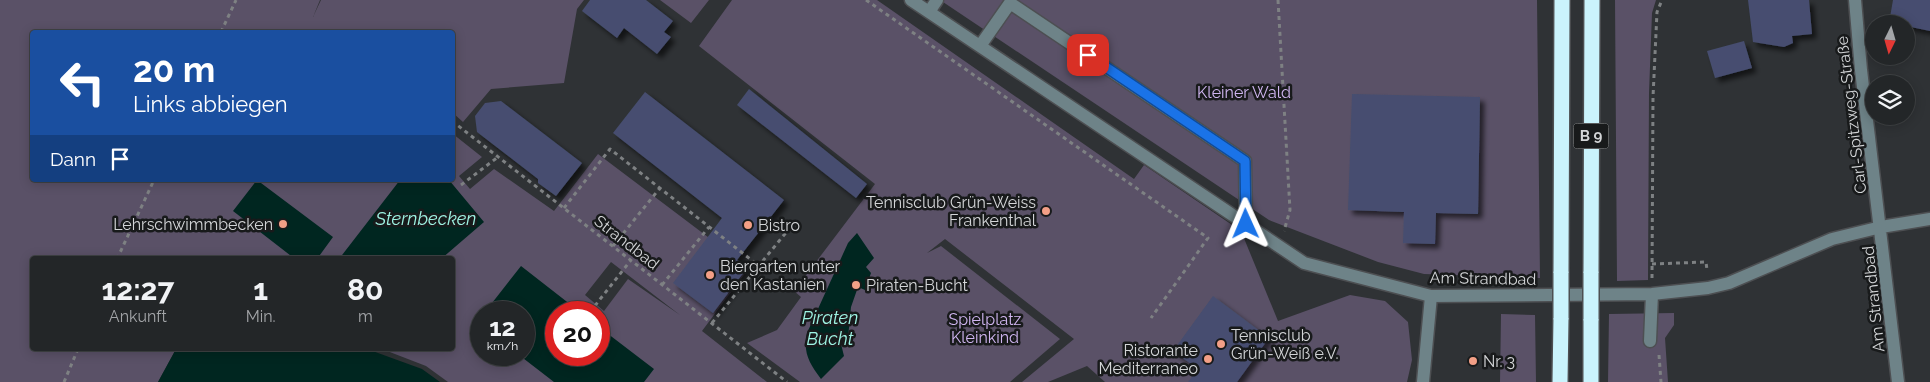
<!DOCTYPE html>
<html lang="de">
<meta charset="utf-8">
<style>
:root{--surface:#232628;--page:#2f3234;--text:#f1f3f6;--muted:#a3a5a8;--line:#404345}
body{margin:0;font-family:Raleway,sans-serif;background:var(--page);color:var(--text);height:100vh;display:flex;flex-direction:column;font-size:19px;white-space:nowrap}
*{box-sizing:border-box;margin:0}
p{font-size:16px;color:var(--muted)}
.icon{flex:none;width:28px;height:28px;fill:none;stroke:currentColor;stroke-width:2;stroke-linecap:round;stroke-linejoin:round}
.map{position:relative;flex:1;overflow:hidden}
.panel{position:absolute;left:30px;top:256px;width:425px;height:95px;display:flex;flex-direction:column;background:var(--surface);border-radius:5px;box-shadow:0 2px 12px #0003,0 0 0 1px var(--line)}
.panel>*{flex:none}
.hud{position:absolute;left:30px;top:30px;width:425px;height:152px;border-radius:5px;box-shadow:0 2px 12px #0003,0 0 0 1px var(--line);background:#1a4fa0;color:#fff;overflow:hidden}
.needle{width:32px;rotate:185deg}
.controls{position:absolute;left:1865px;top:15px;display:grid;gap:10px}
.controls a{display:grid;place-items:center;width:50px;height:50px;border-radius:50%;background:var(--surface);box-shadow:0 2px 12px #0003,0 0 0 1px var(--line);font-size:25px}
.speed{position:absolute;left:470px;top:301px;display:flex;gap:10px;font-size:25px;font-weight:700;text-align:center}
.speed>*{display:grid;place-content:center;width:65px;height:65px;border-radius:50%;background:var(--surface);box-shadow:0 2px 12px #0003,0 0 0 1px var(--line);line-height:1}
.speed small{font-size:12px;font-weight:400}
.speed .limit{border:8px solid #d22;background:#fff;color:#111}
.pin{position:absolute;display:grid;place-items:center;width:42px;height:42px;color:#fff;margin:-21px;border-radius:10px;box-shadow:0 2px 8px #0006}
.me{position:absolute;width:55px;margin:-28px;rotate:359deg;stroke-linejoin:round;filter:drop-shadow(0 0 4px #0008)}
.turn{display:flex;align-items:center;gap:18px;height:105px;padding:0 20px;font-size:22px}
.turn .icon{width:65px;height:65px;stroke-width:2.5}
.turn b{display:block;font-size:35px;line-height:42px}
.then{display:flex;align-items:center;height:48px;padding:0 20px;background:#0003;gap:10px;font-size:19px}
.eta{display:flex;justify-content:space-evenly;align-items:center;height:85px;text-align:center}
.eta b{font-size:30px;font-weight:700;line-height:35px}
.map>svg:first-child{display:block}
</style>
<div class="map">
<svg width="1930" height="382" viewBox="0 0 1930 382">
<defs>
<filter id="shadow"><feDropShadow dx="4.5" dy="4.5" stdDeviation="2.5" flood-color="#0009"/></filter>
</defs>
<rect width="100%" height="100%" fill="#2f3235"/>
<path fill="#5a5167" fill-rule="evenodd" d="M0,0H320L313,17L321,0H584L577,9L564,83L491,89L463,122L453,113L452,32H32V180H452L453,134L482,157L459,176L470,189L494,169L554,211L598,154L749,268L702,331L767,382H448L426,366L382,349H452V259H32V349H176L158,382H0ZM611,262L680,315L628,279L604,311L585,295ZM481,312H524V355H481ZM556,312H599V355H556Z
M660,0H709L691,23Z
M732,0H877L1134,179L1144,165L1241,231L1278,321L1350,295L1385,301L1408,322L1412,360L1407,382H1105L1087,366L1048,382H1022L1074,339L945,239L927,253L941,246L1060,339L1010,382H800L747,343L777,330L801,297L794,291L875,184L699,46Z
M940,0H1537L1540,278L1424,274L1378,262L1269,220Z
M1615,0H1656L1652,13L1649,93L1648,280L1617,281Z
M1674,313V325L1665,338L1668,382H1608L1609,314Z
M1501,314L1535,315L1536,382H1500Z"/>
<path fill="#002620" d="M257,180L333,237L317,259H295L233,211Z
M400,180H449L484,222L441,259H339Z
M857,233L874,258L866,267L871,273L865,290L858,287L851,307L848,338L841,344L844,356L821,379C809,363 803,353 807,333L848,243Z
M521,266L580,312H556V355H599V327L654,369L644,382H554L519,355H524V312H485Z
M176,349H367L422,369L440,382H158Z"/>
<path fill="#464e6f" filter="url(#shadow)" d="M590,0H646L673,21L664,32L671,37L657,54L624,28L617,38L582,11Z
M1748,0H1809L1812,34L1792,36L1793,43L1784,47L1753,42Z
M1893,0H1930V31L1906,26V24L1889,23Z
M1744,41L1752,68L1715,78L1707,51Z
M749,89L867,184L856,198L737,105Z
M645,92L784,200L737,260L747,268L713,313L673,283L722,218L613,133Z
M1352,94L1480,97L1478,214L1436,213L1435,244L1403,243L1404,212L1348,210Z
M501,101L582,163L556,196L538,183V179L477,132L475,116L485,103Z
M1213,296L1269,338L1237,382H1188L1198,369L1173,351Z"/>
<g fill="none" stroke-linecap="round" stroke-linejoin="round">
<g stroke="#4d4f52" stroke-width="15">
<path id="minor" d="M911,0L1304,263L1431,296L1652,294L1708,288L1729,283L1832,239L1881,227L1930,219
M1855,0L1861,70L1898,382
M929,12L937,0
M980,46L1010,3L1245,161L1246,224
M1650,341L1652,294
M1423,382L1431,296"/>
</g>
<g stroke="#4d4f52" stroke-width="18">
<path id="highway" d="M1561,273L1562,0
M1591,273L1592,0
M1560,382L1561,318
M1591,382V319"/>
</g>
<path stroke="#7e8183" stroke-width="3" stroke-dasharray="4 4" stroke-linecap="butt" d="M866,0L1208,238L1151,318
M1278,0L1290,210L1284,231
M221,32L236,0
M452,121L787,382
M461,185L498,157
M564,208L610,149L759,266
M613,246L660,188
M117,259L154,180
M1652,264L1706,262L1707,270
M1652,278L1653,97L1657,12L1662,0
M662,285L709,227
M590,312L631,260
M712,323L793,224
M1659,355L1661,382
M64,382L78,349"/>
<use href="#minor" stroke="#6e8388" stroke-width="12"/>
<use href="#highway" stroke="#caf3fc" stroke-width="15"/>
<g stroke="#4d4f52" stroke-width="18" stroke-linecap="butt">
<path id="highway-bridge" d="M1561,318V273
M1591,319V273"/>
</g>
<use href="#highway-bridge" stroke="#caf3fc" stroke-width="15"/>
</g>
<g fill="none" stroke-linecap="round" stroke-linejoin="round">
<g stroke="#114b97" stroke-width="12">
<path id="route" d="M1088,55L1245,161L1246,224"/>
</g>
<use href="#route" stroke="#1a73e8" stroke-width="9"/>
</g>
<g fill="#f39f86" stroke="#181a1b" stroke-width="2">
<circle cx="1046" cy="211" r="5"/>
<circle cx="283" cy="224" r="5"/>
<circle cx="748" cy="225" r="5"/>
<circle cx="710" cy="275" r="5"/>
<circle cx="856" cy="285" r="5"/>
<circle cx="1221" cy="344" r="5"/>
<circle cx="1208" cy="359" r="5"/>
<circle cx="1473" cy="361" r="5"/>
</g>
<g text-anchor="middle" stroke-width="5" stroke-linejoin="round" paint-order="stroke">
<rect fill="#181a1b" stroke="#9b9d9f" stroke-width="1" x="1573.5" y="123.5" width="35" height="25" rx="4"/>
<g font-size="15" font-weight="bold" fill="#d3d5d7">
<text x="1591" y="141">B 9</text>
</g>
<g font-size="16" fill="#d0b6f1" stroke="#181a1b">
<text x="1244" y="98">Kleiner Wald</text>
<text x="985" y="325">Spielplatz<tspan x="985" dy="18">Kleinkind</tspan></text>
</g>
<g font-size="16" fill="#d3d5d7" stroke="#181a1b">
<text transform="translate(1851 115) rotate(-97)" y="6">Carl-Spitzweg-Straße</text>
<text transform="translate(627 242) rotate(38)" y="6">Strandbad</text>
<text transform="translate(1483 278) rotate(1)" y="6">Am Strandbad</text>
<text transform="translate(1873 299) rotate(-96)" y="6">Am Strandbad</text>
</g>
<g font-size="16" fill="#d3d5d7" stroke="#181a1b" text-anchor="start">
<text x="1036" y="208" text-anchor="end">Tennisclub Grün-Weiss<tspan x="1036" dy="18">Frankenthal</tspan></text>
<text x="273" y="230" text-anchor="end">Lehrschwimmbecken</text>
<text x="758" y="231">Bistro</text>
<text x="720" y="272">Biergarten unter<tspan x="720" dy="18">den Kastanien</tspan></text>
<text x="866" y="291">Piraten-Bucht</text>
<text x="1231" y="341">Tennisclub<tspan x="1231" dy="18">Grün-Weiß e.V.</tspan></text>
<text x="1198" y="356" text-anchor="end">Ristorante<tspan x="1198" dy="18">Mediterraneo</tspan></text>
<text x="1483" y="367">Nr. 3</text>
</g>
<g font-size="18" font-style="italic" fill="#9ef3e3" stroke="#181a1b">
<text x="426" y="225">Sternbecken</text>
<text x="830" y="324">Piraten<tspan x="830" dy="21">Bucht</tspan></text>
</g>
</g>
</svg>
<div class="controls">
<a><svg class="needle" viewBox="-14 -14 28 28"><path d="M0-13l5 13h-10z" fill="#e53935"/><path d="M0 13l5-13h-10z" fill="#a3a5a8"/></svg></a>
<a><svg class="icon" aria-label="layers" viewBox="0 0 24 24"><path d="M12 4l9 5-9 5-9-5zM3 14l9 5 9-5"/></svg></a>
</div>
<div class="speed"><div>12<small>km/h</small></div><div class="limit">20</div></div>
<div class="pin" style="left:1088px;top:55px;background:#d93025"><svg class="icon" aria-label="arrive" viewBox="0 0 24 24"><path d="M6 21V4h12l-3 4 3 4H6"/></svg></div>
<svg class="me" style="left:1246px;top:224px" viewBox="-20 -20 40 40"><path d="M0-17L14 15 0 8-14 15z" fill="#1a73e8" stroke="#fff" stroke-width="4"/></svg>
<div class="hud">
<div class="turn"><svg class="icon" aria-label="left" viewBox="0 0 24 24"><path d="M17 20v-9H6M10 6l-5 5 5 5"/></svg><div><b>20 m</b>Links abbiegen</div></div>
<div class="then">Dann<svg class="icon" aria-label="arrive" viewBox="0 0 24 24"><path d="M6 21V4h12l-3 4 3 4H6"/></svg></div>
</div>
<section class="panel">
<div class="eta">
<div><b>12:27</b><p>Ankunft</p></div>
<div><b>1</b><p>Min.</p></div>
<div><b>80</b><p>m</p></div>
</div>
</section>
</div>
